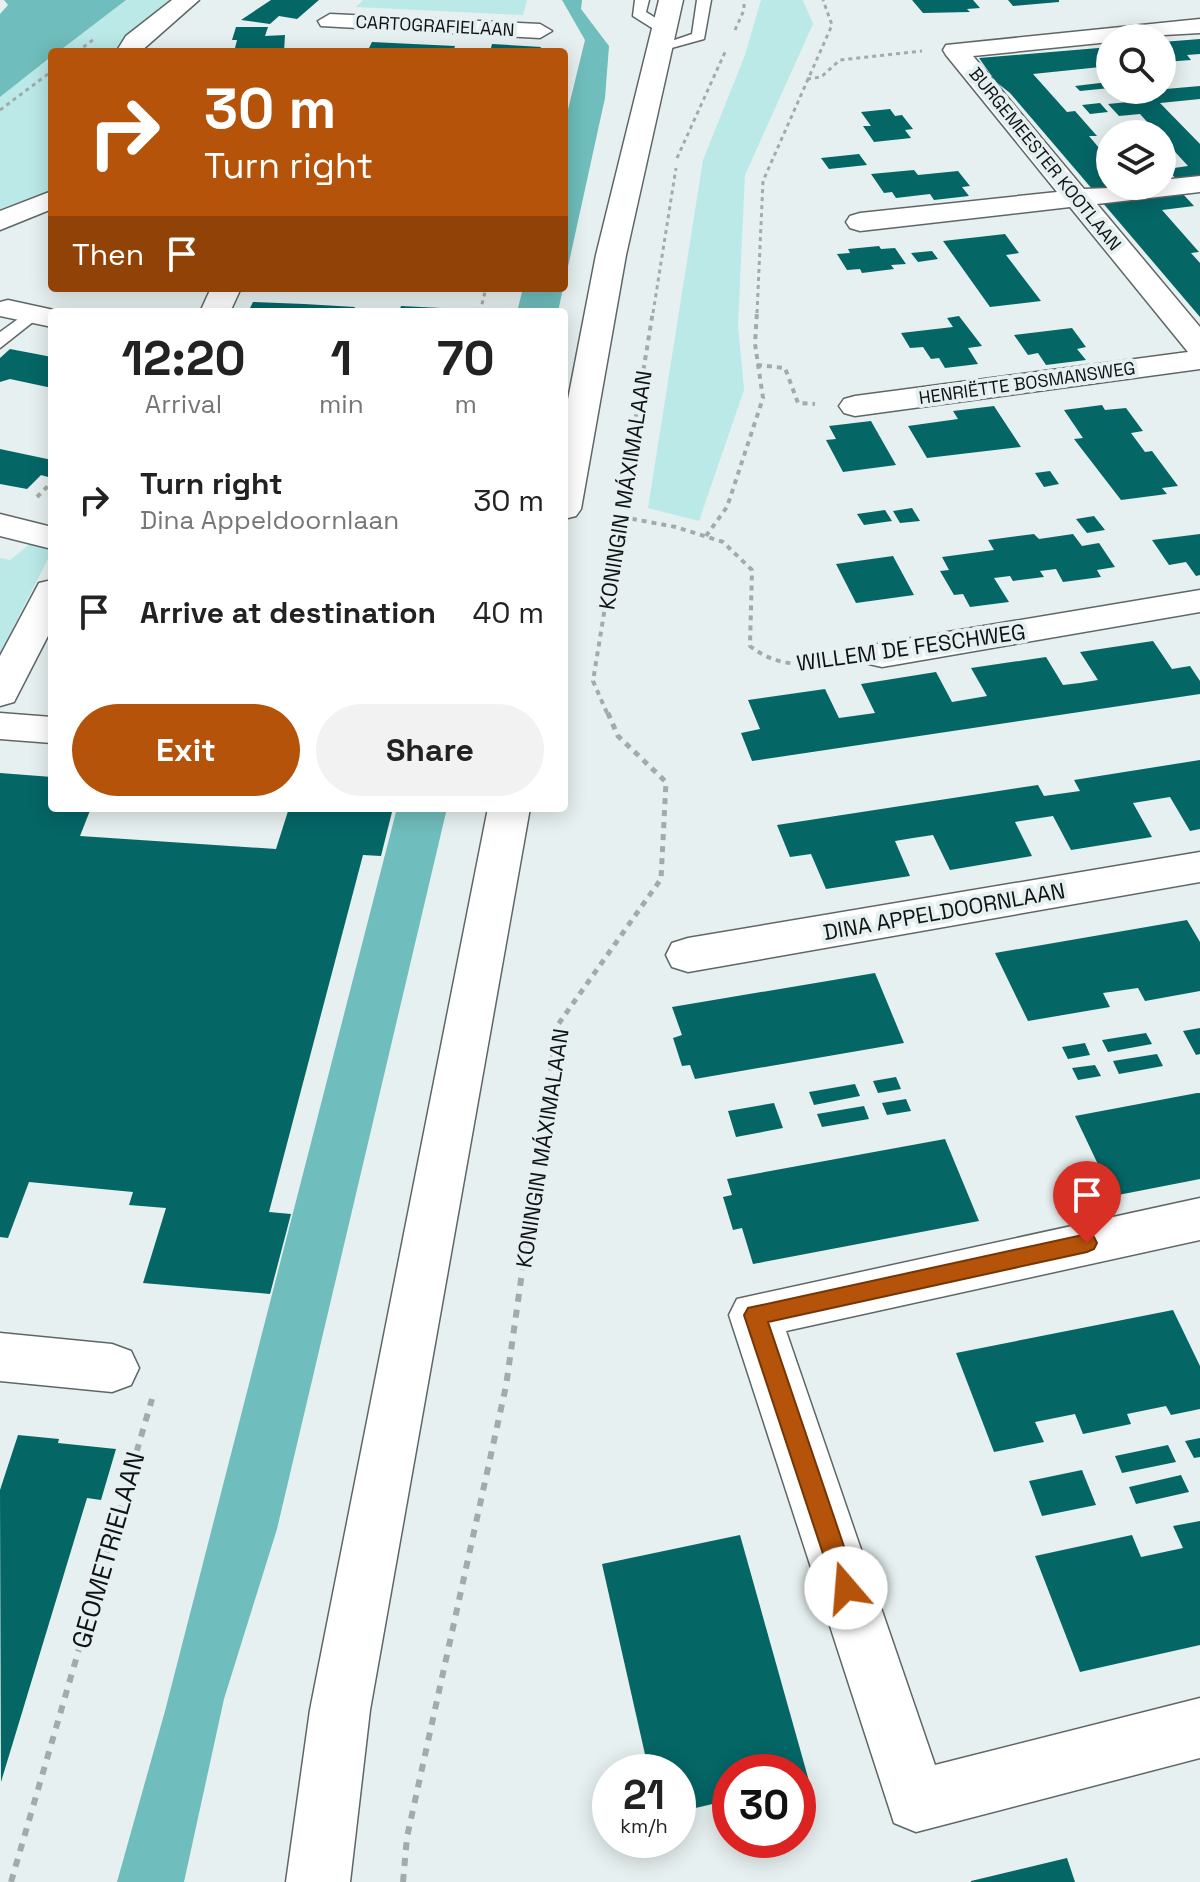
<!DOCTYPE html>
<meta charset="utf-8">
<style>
:root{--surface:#fff;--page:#f2f2f2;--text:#222;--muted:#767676;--accent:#b45309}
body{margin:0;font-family:"Space Grotesk",sans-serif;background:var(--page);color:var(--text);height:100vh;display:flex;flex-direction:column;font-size:30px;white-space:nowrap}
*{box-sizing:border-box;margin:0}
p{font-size:26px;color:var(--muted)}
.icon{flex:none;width:44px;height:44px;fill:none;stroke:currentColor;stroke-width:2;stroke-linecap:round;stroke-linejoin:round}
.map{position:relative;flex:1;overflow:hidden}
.drawer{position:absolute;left:48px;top:308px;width:520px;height:504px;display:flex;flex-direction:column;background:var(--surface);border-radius:8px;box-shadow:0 4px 20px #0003}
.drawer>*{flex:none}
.banner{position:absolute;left:48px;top:48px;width:520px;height:244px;border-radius:8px;box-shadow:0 4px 20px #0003;background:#b45309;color:#fff;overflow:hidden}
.buttons{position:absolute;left:1096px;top:24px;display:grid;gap:16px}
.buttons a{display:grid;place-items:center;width:80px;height:80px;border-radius:50%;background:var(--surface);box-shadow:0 4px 20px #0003;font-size:40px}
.speed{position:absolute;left:592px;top:1754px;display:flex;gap:16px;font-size:40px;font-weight:700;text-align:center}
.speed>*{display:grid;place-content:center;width:104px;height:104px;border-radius:50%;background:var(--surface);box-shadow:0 4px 20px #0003;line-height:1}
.speed small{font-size:20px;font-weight:400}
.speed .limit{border:12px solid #d22;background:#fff;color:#111}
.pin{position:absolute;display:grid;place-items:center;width:68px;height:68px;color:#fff;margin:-82px -34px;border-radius:50% 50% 50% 0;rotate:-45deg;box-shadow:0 0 8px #0007}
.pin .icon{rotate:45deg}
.me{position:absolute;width:88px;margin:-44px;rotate:342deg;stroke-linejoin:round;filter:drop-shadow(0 0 6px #0008)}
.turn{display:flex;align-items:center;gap:28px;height:168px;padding:0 24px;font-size:36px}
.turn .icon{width:104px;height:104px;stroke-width:2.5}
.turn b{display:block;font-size:56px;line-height:68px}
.then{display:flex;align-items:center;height:76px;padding:0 24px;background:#0003;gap:16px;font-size:30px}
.eta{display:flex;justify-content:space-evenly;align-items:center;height:136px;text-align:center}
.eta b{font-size:48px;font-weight:800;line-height:56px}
.primary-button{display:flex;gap:16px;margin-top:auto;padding:16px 24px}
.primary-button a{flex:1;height:92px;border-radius:48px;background:var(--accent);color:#fff;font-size:32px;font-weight:800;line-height:92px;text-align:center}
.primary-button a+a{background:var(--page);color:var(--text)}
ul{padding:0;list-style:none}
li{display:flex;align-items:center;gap:24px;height:112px;padding:0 24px}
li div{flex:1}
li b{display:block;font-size:30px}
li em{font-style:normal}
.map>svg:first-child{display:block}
</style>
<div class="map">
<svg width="1200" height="1882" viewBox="0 0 1200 1882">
<rect width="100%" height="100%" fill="#e7f0f0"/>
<path fill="#bae9e8" d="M126,0H175L119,52H58Z
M363,0H527L523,15L356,7Z
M761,0H803L813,24L745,175L738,325L744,390L699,521L648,508L703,160L745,55Z
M52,56V191L0,215V97Z
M30,544L52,551L0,653V558L10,560Z"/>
<path fill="#6fbdbc" d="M4,0H126L58,52H52V56L0,97V14L8,5Z
M562,0H582L581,9L609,46L605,98L564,285V126L585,40Z
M523,288H563L558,312H517Z
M397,808H447L277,1529L224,1699L184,1882H117L165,1711Z"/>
<path fill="#056666" d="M271,0H319L297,19L279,16L270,24L241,20Z
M912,0H973L980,8L967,9L970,12L923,13Z
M1008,0H1059V2L1013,6Z
M236,27H268L265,36L285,35L284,52H234L237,40H232Z
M1200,39V54L1187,55L1191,60L1165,62L1162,59V42Z
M372,42L413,44L455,46L453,52H367Z
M492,44L541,47L539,52H490Z
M1110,47V66L1033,74L1067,112L1075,111L1097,136H1089L1110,161V189L1093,190L1010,93L996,82L979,58Z
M1100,83H1110V88L1080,91L1075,86Z
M1200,86V99L1160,103L1200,144V179L1178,181L1167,169L1188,166L1166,142L1162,143V134H1158L1140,114L1119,116L1108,104L1128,102L1120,93Z
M1100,103L1108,112L1090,114L1082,105Z
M890,109L895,116L902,115L913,129L905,130L911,138L874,142L863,126H871L861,112Z
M859,154L867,165L829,169L821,158Z
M914,170L918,175L958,171L970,186L962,187L969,196L934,200L930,194L896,198L892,192L884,193L871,174Z
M1182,193L1194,206L1162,210L1199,252L1191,253L1200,263V317L1102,202Z
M1005,234L1019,253L1006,255L1041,301L990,307L943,241Z
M879,246L881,249L895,248L906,264L891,265L894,269L862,273L860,269L847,270L837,254L850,253L848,249Z
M932,251L938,259L918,262L911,253Z
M253,302L304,304L355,307L353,312H248Z
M401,306L461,309L460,312H399Z
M959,316L982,346L968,348L978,364L945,368L939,358L931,359L923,347L910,348L901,333L953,327L947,318Z
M1072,328L1086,347L1077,349L1086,360L1046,365L1038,353L1028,355L1014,335Z
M10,349L52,357V388L10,379L0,382V358Z
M1102,405L1105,410L1126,408L1143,431L1131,433L1145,452L1152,451L1178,486L1162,488L1167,494L1121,500L1074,439L1083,438L1064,410Z
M994,406L1021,447L927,458L908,426L958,419L953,411Z
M871,421L896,465L843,472L826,440L836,439L829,426Z
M0,449L52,460V473L48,477L41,475L27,489L0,484Z
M1050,471L1059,484L1044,487L1035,473Z
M912,508L920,521L900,523L893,511Z
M885,510L892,521L864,525L857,514Z
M1094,516L1105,530L1087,533L1076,519Z
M1034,534L1039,539L1073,534L1082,546L1099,543L1115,567L1097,570L1101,577L1063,582L1056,569L1040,571L1044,577L1013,581L1010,576L994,578L1009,602L970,607L963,594L954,595L940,571L949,570L942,557L994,550L988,540Z
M1200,534V575L1196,576L1186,562L1169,565L1152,540Z
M893,556L914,595L856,603L836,564Z
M1153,641L1172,669L1190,666L1200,681V694L752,761L741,733L760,729L748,700L825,689L839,718L875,713L861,684L936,672L952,702L987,696L971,668L1046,657L1063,685L1080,683L1098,680L1080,652Z
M1200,760V829L1190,831L1170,797L1133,803L1152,837L1071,850L1053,816L1015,822L1032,856L950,870L933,835L913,838L895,841L910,876L826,889L811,854L790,857L777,825L1038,785L1044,796L1080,791L1074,780Z
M0,773L52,777V808H91L80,836L276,849L289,808H393L381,856L363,855L269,1212L291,1214L270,1294L143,1283L166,1208L129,1205L133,1192L29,1182L8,1238L0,1237Z
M1187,920L1200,942V991L1145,1001L1138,988L1103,993L1110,1007L1028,1021L995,953Z
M875,973L904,1043L695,1079L690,1065L682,1066L673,1038L682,1035L672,1007Z
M1200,1028V1054L1196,1055L1183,1031Z
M1146,1033L1152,1044L1108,1052L1102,1040Z
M1085,1043L1090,1055L1068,1059L1062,1047Z
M1157,1054L1163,1066L1119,1074L1113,1061Z
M1095,1065L1101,1076L1078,1080L1072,1068Z
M896,1077L901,1089L878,1093L873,1081Z
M855,1084L860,1096L814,1105L809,1092Z
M1197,1093H1200V1179L1113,1196L1075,1116Z
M906,1099L911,1111L887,1115L882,1103Z
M774,1103L783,1128L736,1137L728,1111Z
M864,1106L869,1119L822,1127L817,1114Z
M945,1139L979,1221L753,1264L742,1228L733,1230L723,1197L732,1195L727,1179Z
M1173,1310L1200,1366V1409L1171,1415L1166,1406L1127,1414L1131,1424L1083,1434L1075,1414L1035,1422L1044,1442L994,1452L956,1353Z
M18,1435L59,1439L58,1443L116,1449L101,1500L87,1498L1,1782L0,1490Z
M1200,1438V1457L1194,1458L1185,1441Z
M1168,1445L1176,1462L1122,1473L1115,1456Z
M1082,1470L1096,1505L1042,1516L1029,1481Z
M1181,1475L1189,1492L1136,1504L1129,1487Z
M1200,1521V1645L1080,1672L1035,1556L1132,1535L1141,1557L1183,1548L1173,1526Z
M740,1535L809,1781L798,1784V1772H730V1800L678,1812V1772H649L602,1564Z
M1067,1858L1075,1882H971V1881Z"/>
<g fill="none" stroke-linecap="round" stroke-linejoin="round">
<g stroke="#5f6666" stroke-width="3">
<path id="lane" d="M635,0H649L646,12L670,27V33H660L633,16Z
M697,0H711L704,39L657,52V46L692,34Z
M32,309L38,310V318L0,348V332Z"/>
</g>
<g stroke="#5f6666" stroke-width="3">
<path id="street" d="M172,0H199L140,52H116L126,36Z
M330,14L540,24L552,31L540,38L321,26L318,21Z
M1200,19V33L1110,38V42L973,56L1084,189L1162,186V180L1200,176V192L1097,204L1200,327V369L855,416L844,413L839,406L844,399L855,396L1188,352L1070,207L860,231L850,228L846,222L850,216L860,213L1057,192L946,55L943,50L946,45Z
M52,191V209L0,230V211Z
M211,288H241L230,312H200Z
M8,300L63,312H52V327L0,316V302Z
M0,514L52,527V549L0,536Z
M52,580V628L14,702L0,706V656L39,583Z
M1200,590V612L882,667L869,664L863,655L869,646L882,643Z
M0,713L52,717V743L0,739Z
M1200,852V882L688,972L672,967L666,955L672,943L688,938Z
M1200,1198V1240L786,1331L935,1765L1200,1698V1758L916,1832L894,1823L729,1315L737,1299Z
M0,1333L112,1344L131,1351L139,1368L131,1385L112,1392L0,1381Z"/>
</g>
<g stroke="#5f6666" stroke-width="3">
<path id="secondary" d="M659,0H683L626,255L581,509L576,516L564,519V420L596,255Z
M488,808H530L370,1710L350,1882H286L310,1710Z"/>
</g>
<path stroke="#a3aaaa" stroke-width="3" stroke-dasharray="4 4" stroke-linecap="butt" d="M735,30L744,10V0
M77,52L94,39
M807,79L821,77L840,60L922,51
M0,110L52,71
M677,158L726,50
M480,312L486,288
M653,313L676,168
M757,313L763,181L832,25L823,0"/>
<path stroke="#a3aaaa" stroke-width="4" stroke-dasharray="5 5" stroke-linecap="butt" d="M757,365L785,368L798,403L815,404
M37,497L52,482
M622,517L676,527L723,542L752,570L750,646C779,669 808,665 842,660
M706,536L727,507L763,398L755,344L757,311
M607,713L593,681L653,311"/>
<path stroke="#a3aaaa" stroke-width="5" stroke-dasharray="6 6" stroke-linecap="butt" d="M529,1225L557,1026L661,879L666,782L618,736L607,711"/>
<path stroke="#a3aaaa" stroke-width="6" stroke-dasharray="8 8" stroke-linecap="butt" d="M11,1882L152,1399
M403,1882L407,1837L506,1386L529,1223"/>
<use href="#lane" fill="#fff" fill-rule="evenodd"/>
<use href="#street" fill="#fff" fill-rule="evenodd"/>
<use href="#secondary" fill="#fff" fill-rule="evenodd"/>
</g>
<path fill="#b45309" stroke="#753606" stroke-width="2" d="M1087,1234L1094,1237L1097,1243L1094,1249L1087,1252L768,1322L858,1588L854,1596L846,1600L837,1596L744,1315L748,1308Z"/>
<g text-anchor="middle" stroke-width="8" stroke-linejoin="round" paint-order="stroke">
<g font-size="18" fill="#101313" stroke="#e7f0f0">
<text transform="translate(435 26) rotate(3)" y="6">CARTOGRAFIELAAN</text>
<text transform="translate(1045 159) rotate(51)" y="6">BURGEMEESTER KOOTLAAN</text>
<text transform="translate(1027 383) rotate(-8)" y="6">HENRIËTTE BOSMANSWEG</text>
</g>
<g font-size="22" fill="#101313" stroke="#e7f0f0">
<text transform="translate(625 490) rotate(-81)" y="8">KONINGIN MÁXIMALAAN</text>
<text transform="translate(911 647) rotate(-8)" y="8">WILLEM DE FESCHWEG</text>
<text transform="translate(944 911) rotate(-10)" y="8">DINA APPELDOORNLAAN</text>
<text transform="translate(542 1148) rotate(-81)" y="8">KONINGIN MÁXIMALAAN</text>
</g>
<g font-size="26" fill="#101313" stroke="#e7f0f0">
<text transform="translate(108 1550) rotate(-74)" y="9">GEOMETRIELAAN</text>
</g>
</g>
</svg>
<div class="buttons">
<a><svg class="icon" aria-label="search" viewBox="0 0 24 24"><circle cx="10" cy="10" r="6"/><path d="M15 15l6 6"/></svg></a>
<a><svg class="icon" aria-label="layers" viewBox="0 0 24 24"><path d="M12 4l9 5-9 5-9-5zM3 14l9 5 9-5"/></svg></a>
</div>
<div class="speed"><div>21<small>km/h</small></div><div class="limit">30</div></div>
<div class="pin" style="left:1087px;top:1243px;background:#d93025"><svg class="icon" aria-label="arrive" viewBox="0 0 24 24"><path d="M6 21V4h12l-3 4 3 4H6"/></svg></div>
<svg class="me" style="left:846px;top:1588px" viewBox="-20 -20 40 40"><circle r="19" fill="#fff"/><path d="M0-13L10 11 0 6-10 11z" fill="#b45309"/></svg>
<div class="banner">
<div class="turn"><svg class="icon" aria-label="right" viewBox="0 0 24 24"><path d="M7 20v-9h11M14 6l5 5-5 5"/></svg><div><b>30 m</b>Turn right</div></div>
<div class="then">Then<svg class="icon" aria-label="arrive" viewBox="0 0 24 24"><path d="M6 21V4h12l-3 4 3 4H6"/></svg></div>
</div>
<section class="drawer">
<div class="eta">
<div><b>12:20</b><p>Arrival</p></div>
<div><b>1</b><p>min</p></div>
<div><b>70</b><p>m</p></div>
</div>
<ul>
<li><svg class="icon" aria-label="right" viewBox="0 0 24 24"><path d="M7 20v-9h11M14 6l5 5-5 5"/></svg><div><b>Turn right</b><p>Dina Appeldoornlaan</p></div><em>30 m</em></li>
<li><svg class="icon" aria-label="arrive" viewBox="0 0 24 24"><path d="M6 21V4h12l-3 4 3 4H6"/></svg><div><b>Arrive at destination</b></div><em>40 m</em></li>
</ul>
<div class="primary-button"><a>Exit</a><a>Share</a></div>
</section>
</div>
